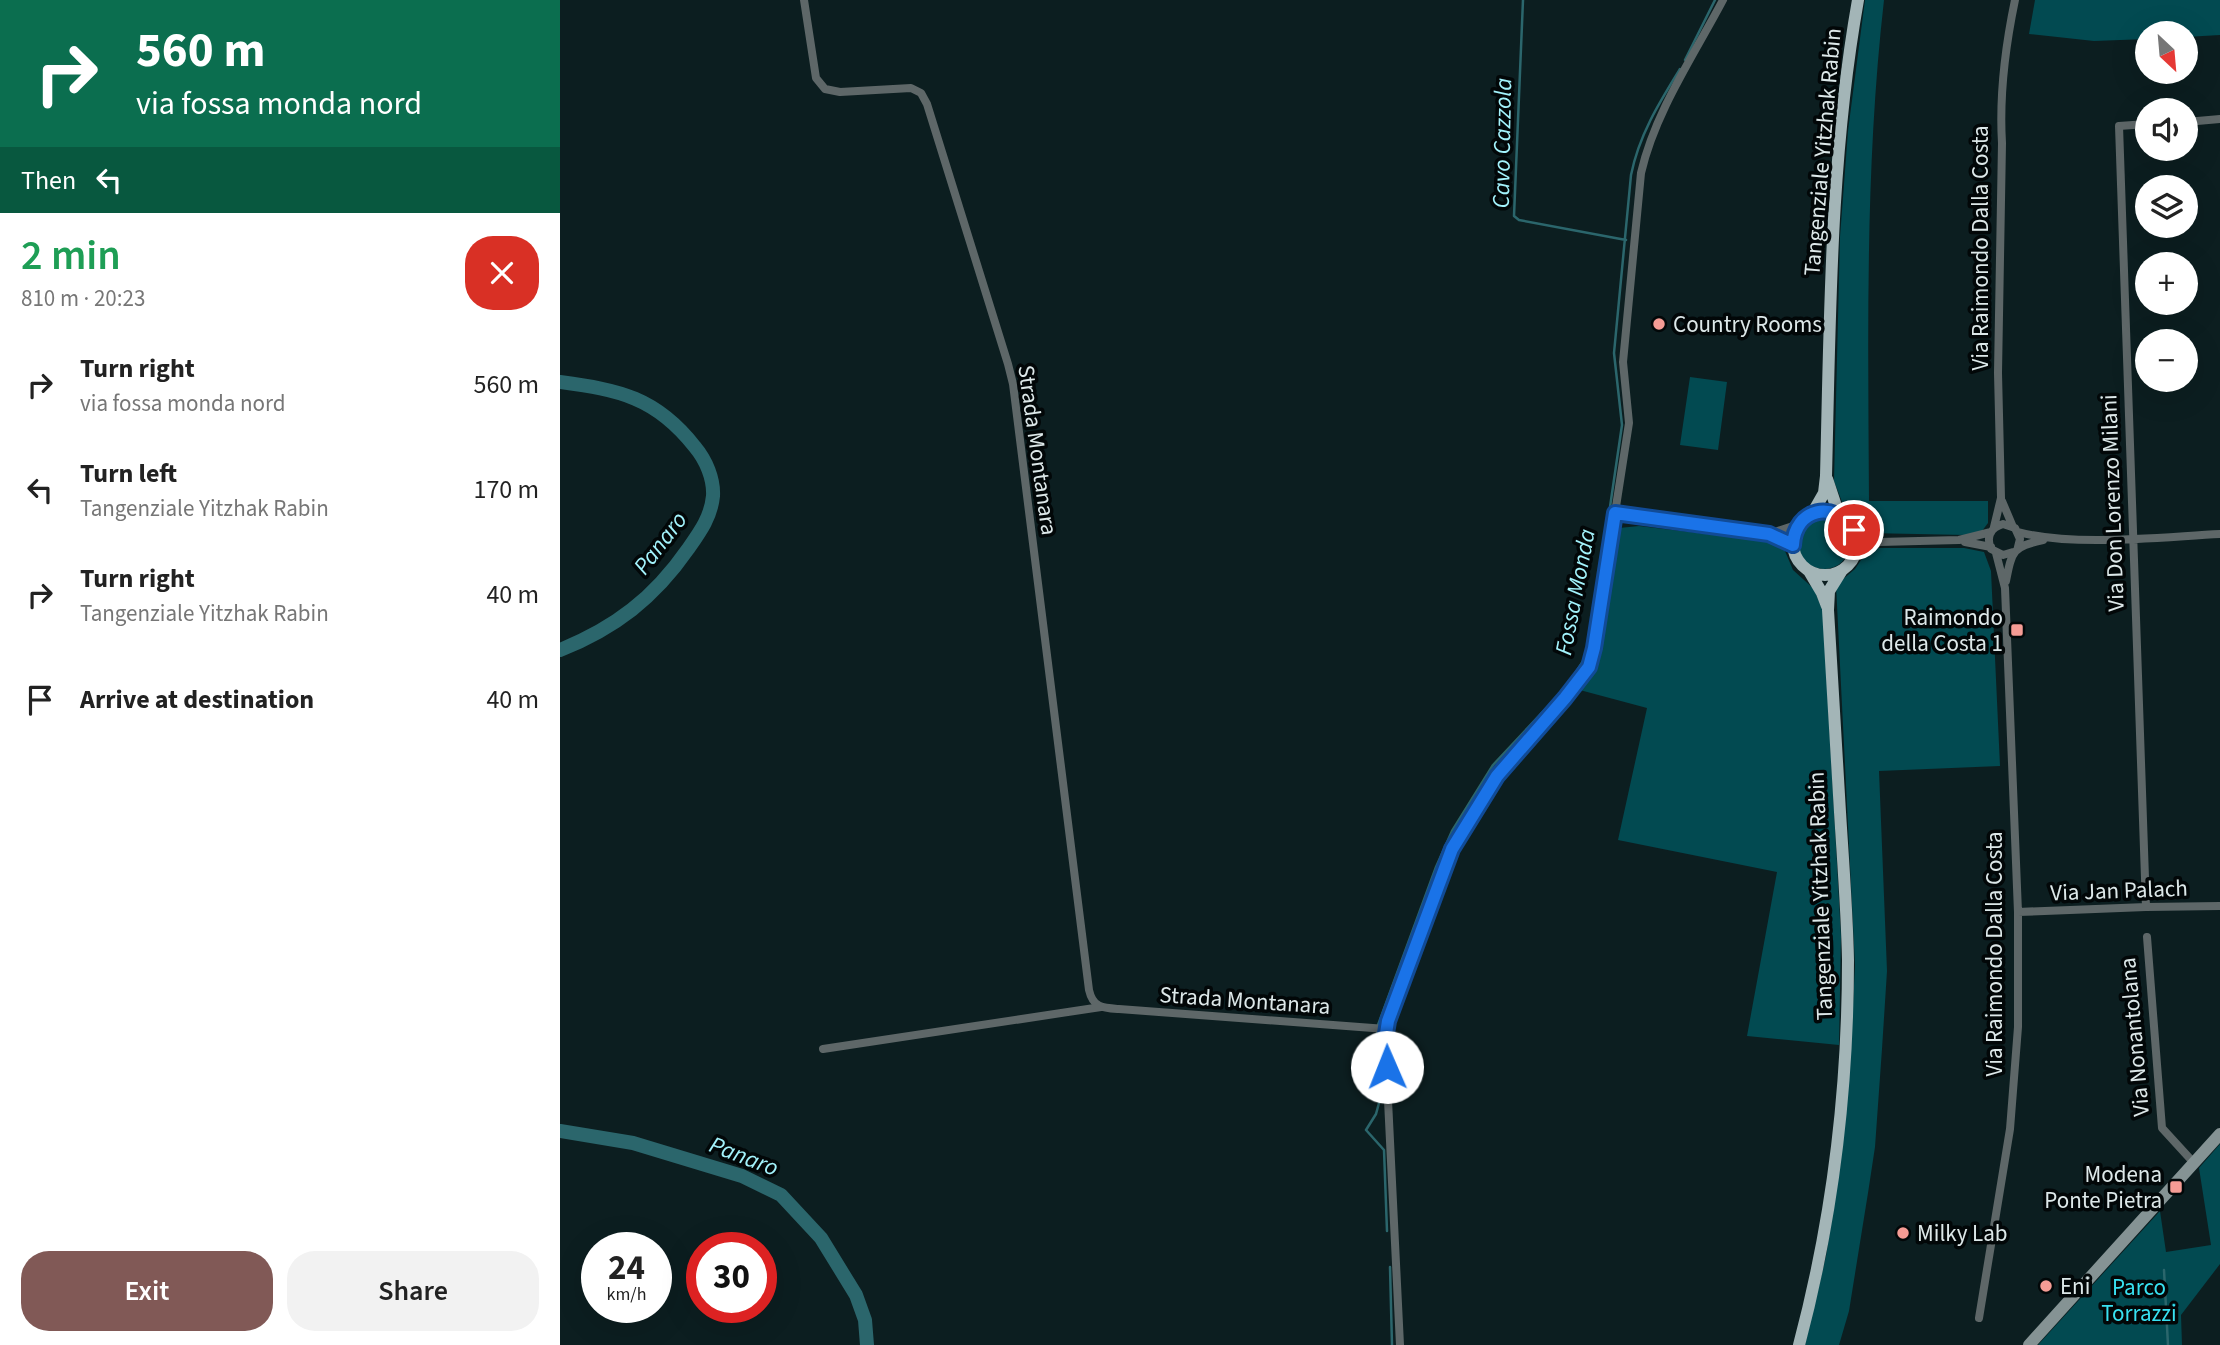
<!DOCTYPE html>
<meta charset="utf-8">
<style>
:root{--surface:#fff;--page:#f2f2f2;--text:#222;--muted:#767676;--accent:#815956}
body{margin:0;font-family:"Source Sans 3",sans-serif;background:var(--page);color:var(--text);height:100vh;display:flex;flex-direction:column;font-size:26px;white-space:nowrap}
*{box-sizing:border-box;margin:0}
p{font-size:23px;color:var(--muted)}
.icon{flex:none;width:38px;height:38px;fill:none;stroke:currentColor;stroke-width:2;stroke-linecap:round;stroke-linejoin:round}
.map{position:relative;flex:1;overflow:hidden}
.drawer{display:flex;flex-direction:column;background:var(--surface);width:560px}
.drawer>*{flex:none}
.top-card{background:#0b6e4f;color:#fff;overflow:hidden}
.needle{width:46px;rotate:154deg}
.fabs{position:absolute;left:1575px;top:21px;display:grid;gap:14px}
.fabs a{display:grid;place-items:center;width:63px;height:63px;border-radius:50%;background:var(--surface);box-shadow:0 7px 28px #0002;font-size:35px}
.speed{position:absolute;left:21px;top:1232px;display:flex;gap:14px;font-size:35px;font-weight:700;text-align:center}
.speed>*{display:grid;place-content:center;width:91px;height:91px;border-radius:50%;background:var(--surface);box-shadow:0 7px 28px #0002;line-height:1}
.speed small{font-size:18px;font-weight:400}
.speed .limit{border:10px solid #d22;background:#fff;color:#111}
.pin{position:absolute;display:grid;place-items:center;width:60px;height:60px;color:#fff;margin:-30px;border:4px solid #fff;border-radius:50%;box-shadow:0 2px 7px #0007}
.me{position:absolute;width:77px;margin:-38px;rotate:359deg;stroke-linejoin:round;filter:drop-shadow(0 0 5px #0008)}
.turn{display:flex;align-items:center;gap:24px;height:147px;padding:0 21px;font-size:32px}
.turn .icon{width:91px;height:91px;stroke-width:2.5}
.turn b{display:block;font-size:49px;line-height:60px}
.then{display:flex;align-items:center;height:66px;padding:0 21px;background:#0003;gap:14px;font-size:26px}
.round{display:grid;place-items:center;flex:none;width:74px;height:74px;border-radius:28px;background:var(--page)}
.headline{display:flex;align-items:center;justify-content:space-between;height:119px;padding:0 21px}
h1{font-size:42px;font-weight:600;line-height:52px;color:#1e9e55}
.action{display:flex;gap:14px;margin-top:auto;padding:14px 21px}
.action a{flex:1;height:80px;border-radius:28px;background:var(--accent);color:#fff;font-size:28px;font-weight:600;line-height:80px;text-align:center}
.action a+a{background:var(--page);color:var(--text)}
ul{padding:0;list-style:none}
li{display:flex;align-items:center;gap:21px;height:105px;padding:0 21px}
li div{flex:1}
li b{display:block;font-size:26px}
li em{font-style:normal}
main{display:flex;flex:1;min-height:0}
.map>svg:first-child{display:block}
</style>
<main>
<section class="drawer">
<div class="top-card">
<div class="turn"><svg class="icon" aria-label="right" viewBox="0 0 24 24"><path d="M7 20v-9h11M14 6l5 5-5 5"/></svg><div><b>560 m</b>via fossa monda nord</div></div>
<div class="then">Then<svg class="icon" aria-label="left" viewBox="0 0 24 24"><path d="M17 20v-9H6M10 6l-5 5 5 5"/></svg></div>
</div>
<div class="headline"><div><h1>2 min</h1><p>810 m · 20:23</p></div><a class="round" style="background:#d93025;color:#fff"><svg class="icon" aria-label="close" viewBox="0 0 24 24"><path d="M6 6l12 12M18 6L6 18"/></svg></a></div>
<ul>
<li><svg class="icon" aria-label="right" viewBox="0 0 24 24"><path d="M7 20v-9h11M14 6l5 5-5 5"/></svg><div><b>Turn right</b><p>via fossa monda nord</p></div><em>560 m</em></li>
<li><svg class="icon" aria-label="left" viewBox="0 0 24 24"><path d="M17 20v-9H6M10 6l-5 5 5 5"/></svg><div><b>Turn left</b><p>Tangenziale Yitzhak Rabin</p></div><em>170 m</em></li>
<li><svg class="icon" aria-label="right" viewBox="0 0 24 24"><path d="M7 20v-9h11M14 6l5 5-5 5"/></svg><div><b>Turn right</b><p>Tangenziale Yitzhak Rabin</p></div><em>40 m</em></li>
<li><svg class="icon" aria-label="arrive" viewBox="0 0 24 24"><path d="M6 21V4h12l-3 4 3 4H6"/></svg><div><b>Arrive at destination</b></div><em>40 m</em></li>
</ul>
<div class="action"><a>Exit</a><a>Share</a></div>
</section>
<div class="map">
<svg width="1660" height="1345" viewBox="0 0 1660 1345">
<rect width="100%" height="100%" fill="#0c1e20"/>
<path fill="#024a51" d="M1305,0H1324C1305,167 1308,333 1309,501H1428V523L1422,531L1406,535L1307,533L1299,520L1284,507L1274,481L1280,237L1288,131Z
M1475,0H1660V35L1626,37V33H1587V39L1534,41L1469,34Z
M1130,377L1167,382L1158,450L1120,445Z
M1238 543a26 26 0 1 1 52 0a26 26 0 1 1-52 0Z
M1079,526L1214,542L1225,551L1233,570L1254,589L1263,611L1281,937L1279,1045L1187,1036L1217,872L1058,840L1087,708L1016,689L1038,652L1059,528Z
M1317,548H1404L1424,552L1431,571L1440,766L1319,771L1327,971L1322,1049L1315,1147L1308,1193L1289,1311L1279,1345H1245L1266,1256L1280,1167L1291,1046L1295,965L1276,585L1295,569L1307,551Z
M1660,1144V1264L1621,1315L1622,1345H1478L1600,1211L1606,1252L1651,1245L1639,1168Z"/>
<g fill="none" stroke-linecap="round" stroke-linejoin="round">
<path stroke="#2b666c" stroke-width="2.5" d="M963,0L954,216L959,220L1066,240
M1125,60L1155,0
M818,1025L876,867L892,831L933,765L1007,686L1025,658L1033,623L1062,425L1054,353L1071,175C1079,135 1099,103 1120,69
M817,1032L819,1103L816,1114L806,1130L824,1150L827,1231
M830,1267L832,1345
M1604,1270L1608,1345"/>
<path stroke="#2b666c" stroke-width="14" d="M0,382C59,390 96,397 135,447C146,460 154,479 153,496C151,517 140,532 128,549C94,598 55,628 0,650
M0,1131L73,1143L182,1176L221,1195L261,1238L296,1295L305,1320L307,1345"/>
<path stroke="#5e6768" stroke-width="8" d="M244,0L256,78L265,89L280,92L351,88L361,93L367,104L448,364L453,384L529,990C533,1008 543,1008 559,1009L826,1029
M1626,122L1660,119
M1442,501L1453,527
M1055,513L1209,534L1233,545
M1434,527L1441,498L1438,373L1442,143C1439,94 1445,48 1455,0
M1294,530L1319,542L1399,540L1431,532
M1458,532C1514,547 1600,537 1660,534
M1209,534L1239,524
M1405,542L1431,547
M1453,552L1443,555L1431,549C1426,537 1430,528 1443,524L1455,528L1460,539L1458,547
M1293,558L1319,542
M1446,581C1452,550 1453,547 1483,540
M1586,907L1559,126L1587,124
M1458,912L1586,907L1660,906
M1587,937L1602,1128L1634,1163
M263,1049L541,1007
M1419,1318L1450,1129L1458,1027V912L1445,588L1436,553
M840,1345L825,1039L828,1021L892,849L937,776L1005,698L1029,667L1034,648L1069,423L1063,362L1081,173C1095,112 1134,55 1163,0"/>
<path stroke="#859394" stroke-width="12" d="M1469,1345L1660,1134"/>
<path stroke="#a3b5b7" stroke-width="12" d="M1267,479L1279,515
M1233 543a32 32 0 1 1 64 0a32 32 0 1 1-64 0Z
M1252,514L1264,493L1266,476C1270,317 1270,157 1298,0
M1249,571L1262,593L1267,606
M1239,1345C1272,1221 1288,1089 1288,960C1287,911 1283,861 1280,812C1276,744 1272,677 1268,610L1269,591L1282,570"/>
</g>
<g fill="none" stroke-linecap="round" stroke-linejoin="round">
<g stroke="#114b97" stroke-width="18">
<path id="route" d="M827,1067L825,1040L828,1021L892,849L937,776L1005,698L1029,667L1034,648L1055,513L1209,534L1233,545C1235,508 1274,500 1294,530"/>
</g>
<use href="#route" stroke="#1a73e8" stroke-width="12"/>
</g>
<g fill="#f59c95" stroke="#020708" stroke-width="2.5">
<circle cx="1099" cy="324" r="7"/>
<rect x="1450" y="623" width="14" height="14" rx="3.5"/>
<rect x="1609" y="1180" width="14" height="14" rx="3.5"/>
<circle cx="1343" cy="1233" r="7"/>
<circle cx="1486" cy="1286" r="7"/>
</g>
<g text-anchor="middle" stroke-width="7" stroke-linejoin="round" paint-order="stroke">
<g font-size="23" fill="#dde8e9" stroke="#020708">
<text transform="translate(1262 152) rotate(-85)" y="8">Tangenziale Yitzhak Rabin</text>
<text transform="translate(1420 248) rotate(-90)" y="8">Via Raimondo Dalla Costa</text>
<text transform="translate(478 450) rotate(82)" y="8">Strada Montanara</text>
<text transform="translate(1552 503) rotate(-92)" y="8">Via Don Lorenzo Milani</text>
<text transform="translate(1559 890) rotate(-2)" y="8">Via Jan Palach</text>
<text transform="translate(1260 896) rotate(-92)" y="8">Tangenziale Yitzhak Rabin</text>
<text transform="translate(1434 954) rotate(-90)" y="8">Via Raimondo Dalla Costa</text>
<text transform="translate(685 1000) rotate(4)" y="8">Strada Montanara</text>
<text transform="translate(1574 1037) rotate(-95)" y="8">Via Nonantolana</text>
</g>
<g font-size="23" fill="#dde8e9" stroke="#020708" text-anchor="start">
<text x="1113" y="332">Country Rooms</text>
<text x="1443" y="625" text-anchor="end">Raimondo<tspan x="1443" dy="26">della Costa 1</tspan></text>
<text x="1602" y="1182" text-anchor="end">Modena<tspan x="1602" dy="26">Ponte Pietra</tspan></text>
<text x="1357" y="1241">Milky Lab</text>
<text x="1500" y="1294">Eni</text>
</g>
<g font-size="23" fill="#38e1f1" stroke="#020708">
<text x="1579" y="1295">Parco<tspan x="1579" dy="26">Torrazzi</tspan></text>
</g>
<g font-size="24" font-style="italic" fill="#a3f3fc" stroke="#020708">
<text transform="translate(942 143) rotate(-89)" y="8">Cavo Cazzola</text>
<text transform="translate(100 543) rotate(-53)" y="8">Panaro</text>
<text transform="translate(1015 592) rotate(-79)" y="8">Fossa Monda</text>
<text transform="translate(184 1156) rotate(21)" y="8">Panaro</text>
</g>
</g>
</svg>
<div class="fabs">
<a><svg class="needle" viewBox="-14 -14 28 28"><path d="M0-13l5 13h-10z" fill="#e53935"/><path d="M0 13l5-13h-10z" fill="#767676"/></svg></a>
<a><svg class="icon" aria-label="sound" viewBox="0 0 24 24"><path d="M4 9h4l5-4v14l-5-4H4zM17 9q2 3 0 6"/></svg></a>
<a><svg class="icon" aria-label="layers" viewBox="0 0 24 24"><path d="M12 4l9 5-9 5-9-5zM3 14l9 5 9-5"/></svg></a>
<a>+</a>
<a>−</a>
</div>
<div class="speed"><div>24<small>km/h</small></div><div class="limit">30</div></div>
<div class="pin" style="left:1294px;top:530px;background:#d93025"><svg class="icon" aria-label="arrive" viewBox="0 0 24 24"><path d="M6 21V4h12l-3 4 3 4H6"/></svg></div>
<svg class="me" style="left:827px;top:1067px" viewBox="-20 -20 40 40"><circle r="19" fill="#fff"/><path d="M0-13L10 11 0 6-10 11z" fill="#1a73e8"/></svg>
</div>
</main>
